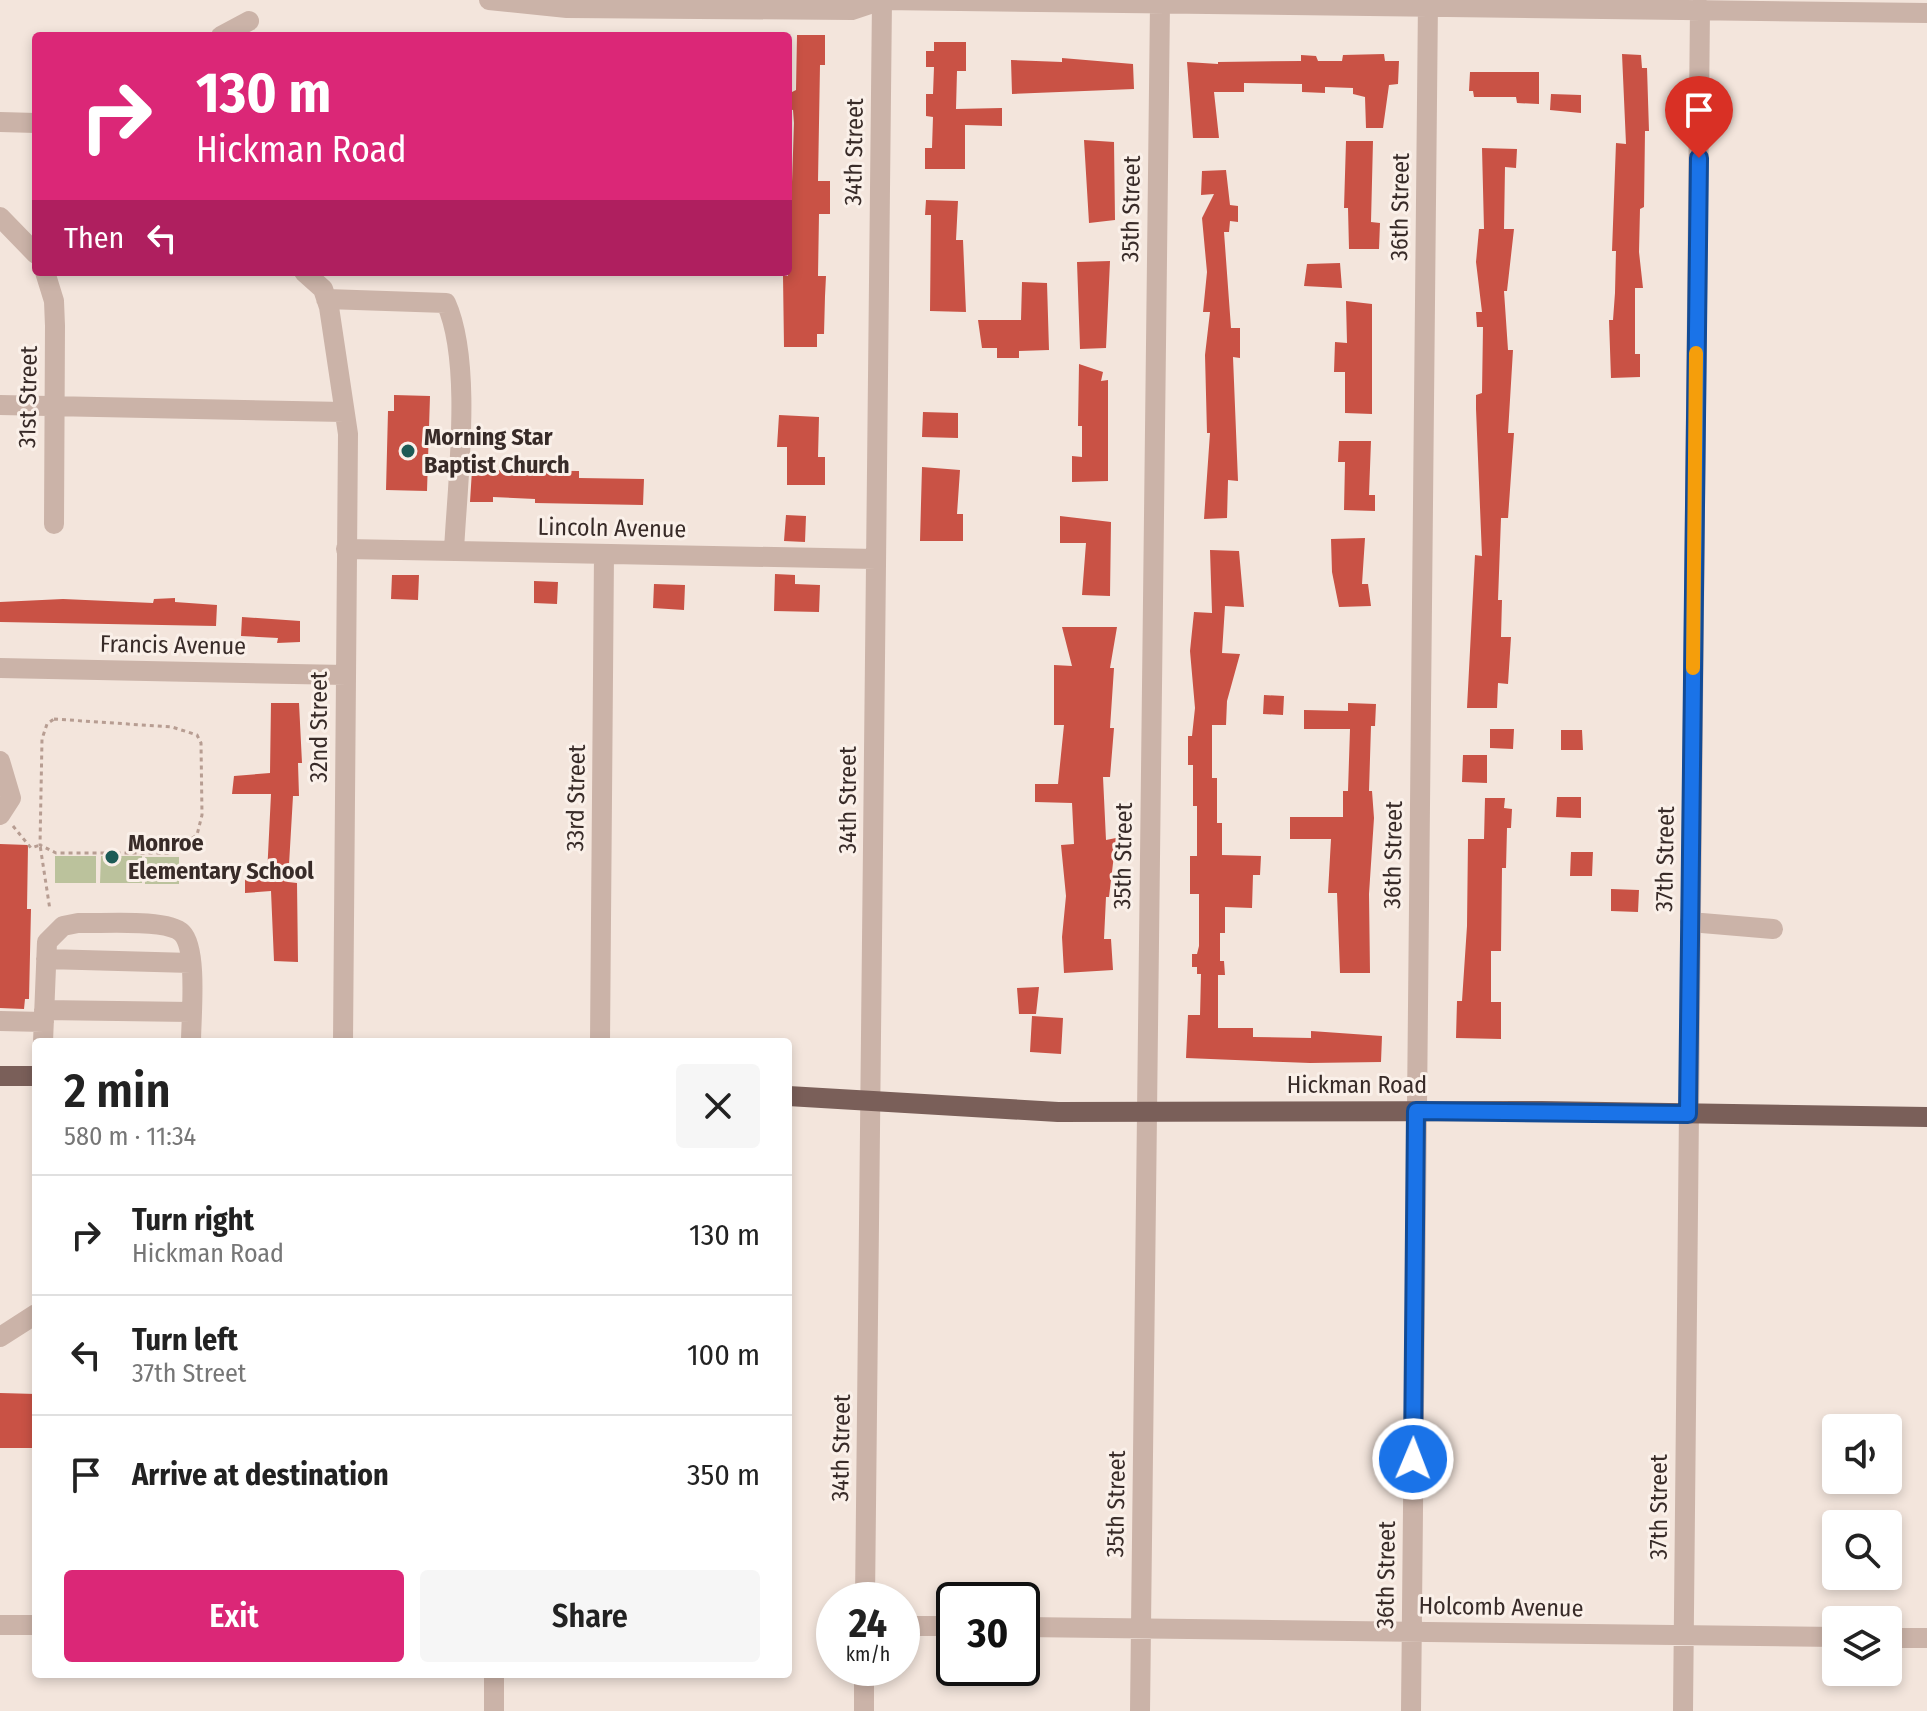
<!DOCTYPE html>
<meta charset="utf-8">
<style>
:root{--surface:#fff;--page:#f6f6f6;--text:#222;--muted:#767676;--line:#e0e0e0;--accent:#db2777}
body{margin:0;font-family:"Fira Sans Condensed",sans-serif;background:var(--page);color:var(--text);height:100vh;display:flex;flex-direction:column;font-size:30px;white-space:nowrap}
*{box-sizing:border-box;margin:0}
p{font-size:26px;color:var(--muted)}
.icon{flex:none;width:44px;height:44px;fill:none;stroke:currentColor;stroke-width:2;stroke-linecap:round;stroke-linejoin:round}
.map{position:relative;flex:1;overflow:hidden}
.sheet{position:absolute;left:32px;top:1038px;width:760px;height:640px;display:flex;flex-direction:column;background:var(--surface);border-radius:8px;box-shadow:0 4px 12px #0003}
.sheet>*{flex:none}
.top-card{position:absolute;left:32px;top:32px;width:760px;height:244px;border-radius:8px;box-shadow:0 4px 12px #0003;background:#db2777;color:#fff;overflow:hidden}
.buttons{position:absolute;left:1822px;top:1414px;display:grid;gap:16px}
.buttons a{display:grid;place-items:center;width:80px;height:80px;border-radius:8px;background:var(--surface);box-shadow:0 4px 12px #0003;font-size:40px}
.speed{position:absolute;left:816px;top:1582px;display:flex;gap:16px;font-size:40px;font-weight:700;text-align:center}
.speed>*{display:grid;place-content:center;width:104px;height:104px;border-radius:50%;background:var(--surface);box-shadow:0 4px 12px #0003;line-height:1}
.speed small{font-size:20px;font-weight:400}
.speed .limit{border:4px solid #111;border-radius:12px;background:#fff;color:#111}
.pin{position:absolute;display:grid;place-items:center;width:68px;height:68px;color:#fff;margin:-82px -34px;border-radius:50% 50% 50% 0;rotate:-45deg;box-shadow:0 0 8px #0007}
.pin .icon{rotate:45deg}
.me{position:absolute;width:88px;margin:-44px;rotate:1deg;stroke-linejoin:round;filter:drop-shadow(0 0 6px #0008)}
.turn{display:flex;align-items:center;gap:28px;height:168px;padding:0 32px;font-size:36px}
.turn .icon{width:104px;height:104px;stroke-width:2.5}
.turn b{display:block;font-size:56px;line-height:68px}
.then{display:flex;align-items:center;height:76px;padding:0 32px;background:#0003;gap:16px;font-size:30px}
.round{display:grid;place-items:center;flex:none;width:84px;height:84px;border-radius:8px;background:var(--page)}
.head{display:flex;align-items:center;justify-content:space-between;height:136px;padding:0 32px}
h1{font-size:48px;font-weight:600;line-height:60px}
.cta{display:flex;gap:16px;margin-top:auto;padding:16px 32px}
.cta a{flex:1;height:92px;border-radius:8px;background:var(--accent);color:#fff;font-size:32px;font-weight:600;line-height:92px;text-align:center}
.cta a+a{background:var(--page);color:var(--text)}
ul{padding:0;list-style:none}
li{display:flex;align-items:center;gap:24px;height:120px;padding:0 32px;border-top:2px solid var(--line)}
li div{flex:1}
li b{display:block;font-size:30px}
li em{font-style:normal}
.map>svg:first-child{display:block}
</style>
<div class="map">
<svg width="1927" height="1711" viewBox="0 0 1927 1711">
<rect width="100%" height="100%" fill="#f3e5dc"/>
<path fill="#bbc29c" d="M55,856H96V883H55Z
M101,856H142V883H100Z
M145,857H179V884H145Z"/>
<path fill="#c95245" d="M797,35H825V65H820L818,181H830V214H819L818,276H826L825,296L824,334H817V347H784L783,276H788V182H792L794,123L793,110L788,109V94L796,90Z
M934,42H966V71H957L956,109L1002,108V126L965,125V169H925V148H932L933,117L926,116V94H933L934,67H926V51H934Z
M1384,54L1385,61H1399L1398,84L1389,85L1383,128H1366L1365,97L1353,94V88L1325,87V93L1302,92V84L1244,83V92H1214L1219,138H1193L1187,62L1218,64V62L1301,61V55L1316,56L1318,61H1342L1343,55Z
M1622,54L1641,55L1642,68H1647L1649,131H1645L1644,207L1640,209L1639,252L1643,288H1635V354H1640V377L1611,378L1609,320H1613L1615,293L1616,251H1612L1616,143L1626,144Z
M1062,58L1133,64L1134,89L1012,94L1011,60L1062,62Z
M1470,72H1539V104L1517,103L1516,97H1474L1473,91H1469Z
M1551,94L1581,95V113L1550,110Z
M1084,140L1114,142L1115,220L1089,223Z
M1346,141H1373L1371,222L1380,223L1379,249H1349L1348,208H1344Z
M1482,148L1517,149L1516,168L1505,167L1504,229H1514L1507,291H1504L1508,350H1513L1508,433H1514L1508,518H1501L1498,600H1502L1501,637H1511L1508,684L1498,683L1497,708H1467L1475,555L1482,556L1476,409V395L1482,393L1483,327H1477L1476,312H1482L1476,262L1479,229H1484Z
M1226,170L1230,205L1238,206V222L1230,221L1229,232H1224L1231,328H1240V358L1233,357L1238,481L1228,480L1227,518L1204,519L1210,433H1207L1205,355L1210,312H1203L1207,272L1202,218L1214,194L1201,195L1202,171Z
M926,200L958,201L956,240H963L966,312L930,311L931,215H925Z
M1110,261L1106,348L1080,349L1077,262Z
M1340,263L1342,288L1304,286L1307,264Z
M1022,282L1047,283L1049,350L1019,351V358H997V348H982L978,320H1021Z
M1346,301L1372,304V414L1345,413V372H1334L1335,342L1347,343Z
M1079,364L1103,372L1101,381L1108,380V481L1072,482V456L1082,457V426H1078Z
M394,395L430,396L427,491L386,490L388,411H394Z
M923,412L958,413V438L922,437Z
M779,415L819,417L818,457H825V485H787V447H777Z
M1339,441H1371L1369,495H1375V511L1344,510L1345,462H1338Z
M922,467L960,470L957,514H963V541H920Z
M472,470L579,471V478L644,479L643,505L535,503V499L493,497V502H470Z
M786,515L806,516L805,542L784,541Z
M1060,516L1111,522L1110,596L1082,595L1086,543H1060Z
M1365,538L1362,584H1368L1371,606L1339,607L1332,572L1331,539Z
M1210,550L1239,551L1244,607L1225,606L1222,653L1240,654L1227,701L1226,725H1212V778H1217V823H1222V855L1261,856L1260,875H1253L1252,908L1225,907V933H1220V961H1224L1225,975H1218V1028H1253V1037L1311,1038V1031L1382,1036L1381,1062L1310,1063L1186,1058L1188,1015H1200L1201,974H1197V967H1192V954H1197L1199,946V894H1190V856H1197V806H1193V765H1188V736H1192L1195,708L1190,651L1194,612L1212,613Z
M775,574L795,575V584L820,585L819,612L774,611Z
M392,575H419L418,600L391,599Z
M534,581L558,582L557,604L534,603Z
M654,584L685,585L684,610L653,608Z
M175,598V602L217,605L216,626L0,622V602L63,599L153,603L154,599Z
M242,617L300,621V642L277,643L278,638L241,636Z
M1062,627H1117L1110,668H1114L1110,728H1114L1110,777H1103L1106,840L1116,838L1109,897H1106L1104,939H1111L1113,970L1064,973L1062,937L1066,896L1061,845L1074,844L1072,803L1035,802V784H1058L1064,725H1054V665L1072,666Z
M1264,695L1284,696L1283,715L1263,714Z
M271,703H299L302,763H298L299,796H293L288,882L297,883L298,962L274,961L271,891L245,893V876L267,875L271,794H232L234,776L270,773Z
M1348,703L1376,704L1375,726H1371L1369,791H1372L1374,818L1369,894L1370,973H1340L1337,893H1328L1331,839H1290V817H1343V791H1348L1350,729H1304V710L1348,711Z
M1490,729H1514L1513,749L1490,748Z
M1561,730H1582L1583,750H1561Z
M1463,755H1487V783L1462,782Z
M1557,797H1581V818L1556,817Z
M1485,798H1505L1504,808L1512,809L1511,828H1507L1506,868H1502L1501,951H1491V1002H1501V1039L1456,1038L1457,1001H1462L1467,926L1468,839H1484Z
M0,844L28,845L27,909H31L29,999H25L24,1009L0,1008Z
M1571,852H1593L1592,876H1570Z
M1611,889L1639,890L1638,912L1611,911Z
M1039,987L1036,1014H1019L1017,988Z
M1032,1016L1063,1018L1061,1054L1030,1052Z
M0,1393L36,1394V1448H0Z"/>
<g fill="none" stroke-linecap="round" stroke-linejoin="round">
<path stroke="#b79d92" stroke-width="3" stroke-dasharray="4 4" stroke-linecap="butt" d="M54,719L172,727L197,735L201,743L202,815L197,835L170,853H56L40,845L42,739L47,724Z
M13,826L31,848L40,845L50,910"/>
<path stroke="#cbb3a8" stroke-width="20" d="M489,0L567,8L852,10L882,0L1927,13
M221,36L249,21
M0,122L36,123
M0,217L36,254
M45,272L54,301L55,326L54,524
M304,272L323,289L329,307L348,434L343,1042
M326,299L446,303C473,363 457,485 454,551
M0,405L344,412
M346,549L876,559
M0,668L346,675
M0,761L11,798L0,815
M1690,922L1773,929
M46,959L191,963
M44,1010L191,1012
M0,1021L44,1022
M43,1042L47,942L63,926L78,923C100,924 167,918 182,933C198,949 191,1018 191,1042
M600,1042L604,554
M0,1337L36,1314
M865,1600L882,0
M0,1625H36
M902,1626H954
M1022,1627L1836,1637
M1888,1638H1927
M494,1711V1674
M864,1711V1668
M1140,1711L1160,3
M1411,1711L1428,0
M1683,1711L1700,8"/>
<path stroke="#7a5f59" stroke-width="20" d="M0,1076H36
M788,1096L1058,1112L1542,1111L1927,1117"/>
</g>
<g fill="none" stroke-linecap="round" stroke-linejoin="round">
<g stroke="#114b97" stroke-width="20">
<path id="route" d="M1413,1459L1416,1111L1688,1114L1699,158"/>
</g>
<use href="#route" stroke="#1a73e8" stroke-width="14"/>
<path stroke="#f59e0b" stroke-width="14" d="M1693,668L1696,353"/>
</g>
<g fill="#1d5b56" stroke="#faf0e9" stroke-width="3">
<circle cx="408" cy="451" r="8"/>
<circle cx="112" cy="857" r="8"/>
</g>
<g text-anchor="middle" stroke-width="6" stroke-linejoin="round" paint-order="stroke">
<g font-size="24" fill="#382b28" stroke="#faf0e9">
<text transform="translate(854 152) rotate(-89)" y="8">34th Street</text>
<text transform="translate(1400 207) rotate(-89)" y="8">36th Street</text>
<text transform="translate(1131 209) rotate(-89)" y="8">35th Street</text>
<text transform="translate(28 397) rotate(-89)" y="8">31st Street</text>
<text transform="translate(612 528) rotate(1)" y="8">Lincoln Avenue</text>
<text transform="translate(173 645) rotate(1)" y="8">Francis Avenue</text>
<text transform="translate(319 727) rotate(-90)" y="8">32nd Street</text>
<text transform="translate(576 798) rotate(-89)" y="8">33rd Street</text>
<text transform="translate(848 800) rotate(-90)" y="8">34th Street</text>
<text transform="translate(1393 855) rotate(-89)" y="8">36th Street</text>
<text transform="translate(1123 856) rotate(-89)" y="8">35th Street</text>
<text transform="translate(1665 859) rotate(-89)" y="8">37th Street</text>
<text x="1357" y="1093">Hickman Road</text>
<text transform="translate(841 1448) rotate(-89)" y="8">34th Street</text>
<text transform="translate(1116 1504) rotate(-89)" y="8">35th Street</text>
<text transform="translate(1659 1507) rotate(-90)" y="8">37th Street</text>
<text transform="translate(1386 1575) rotate(-89)" y="8">36th Street</text>
<text transform="translate(1501 1607) rotate(1)" y="8">Holcomb Avenue</text>
</g>
<g font-size="24" font-weight="bold" fill="#382b28" stroke="#faf0e9" text-anchor="start">
<text x="424" y="445">Morning Star<tspan x="424" dy="28">Baptist Church</tspan></text>
<text x="128" y="851">Monroe<tspan x="128" dy="28">Elementary School</tspan></text>
</g>
</g>
</svg>
<div class="buttons">
<a><svg class="icon" aria-label="sound" viewBox="0 0 24 24"><path d="M4 9h4l5-4v14l-5-4H4zM17 9q2 3 0 6"/></svg></a>
<a><svg class="icon" aria-label="search" viewBox="0 0 24 24"><circle cx="10" cy="10" r="6"/><path d="M15 15l6 6"/></svg></a>
<a><svg class="icon" aria-label="layers" viewBox="0 0 24 24"><path d="M12 4l9 5-9 5-9-5zM3 14l9 5 9-5"/></svg></a>
</div>
<div class="speed"><div>24<small>km/h</small></div><div class="limit">30</div></div>
<div class="pin" style="left:1699px;top:158px;background:#d93025"><svg class="icon" aria-label="arrive" viewBox="0 0 24 24"><path d="M6 21V4h12l-3 4 3 4H6"/></svg></div>
<svg class="me" style="left:1413px;top:1459px" viewBox="-20 -20 40 40"><circle r="17" fill="#1a73e8" stroke="#fff" stroke-width="3"/><path d="M0-11L8 9 0 5-8 9z" fill="#fff"/></svg>
<div class="top-card">
<div class="turn"><svg class="icon" aria-label="right" viewBox="0 0 24 24"><path d="M7 20v-9h11M14 6l5 5-5 5"/></svg><div><b>130 m</b>Hickman Road</div></div>
<div class="then">Then<svg class="icon" aria-label="left" viewBox="0 0 24 24"><path d="M17 20v-9H6M10 6l-5 5 5 5"/></svg></div>
</div>
<section class="sheet">
<div class="head"><div><h1>2 min</h1><p>580 m · 11:34</p></div><a class="round"><svg class="icon" aria-label="close" viewBox="0 0 24 24"><path d="M6 6l12 12M18 6L6 18"/></svg></a></div>
<ul>
<li><svg class="icon" aria-label="right" viewBox="0 0 24 24"><path d="M7 20v-9h11M14 6l5 5-5 5"/></svg><div><b>Turn right</b><p>Hickman Road</p></div><em>130 m</em></li>
<li><svg class="icon" aria-label="left" viewBox="0 0 24 24"><path d="M17 20v-9H6M10 6l-5 5 5 5"/></svg><div><b>Turn left</b><p>37th Street</p></div><em>100 m</em></li>
<li><svg class="icon" aria-label="arrive" viewBox="0 0 24 24"><path d="M6 21V4h12l-3 4 3 4H6"/></svg><div><b>Arrive at destination</b></div><em>350 m</em></li>
</ul>
<div class="cta"><a>Exit</a><a>Share</a></div>
</section>
</div>
